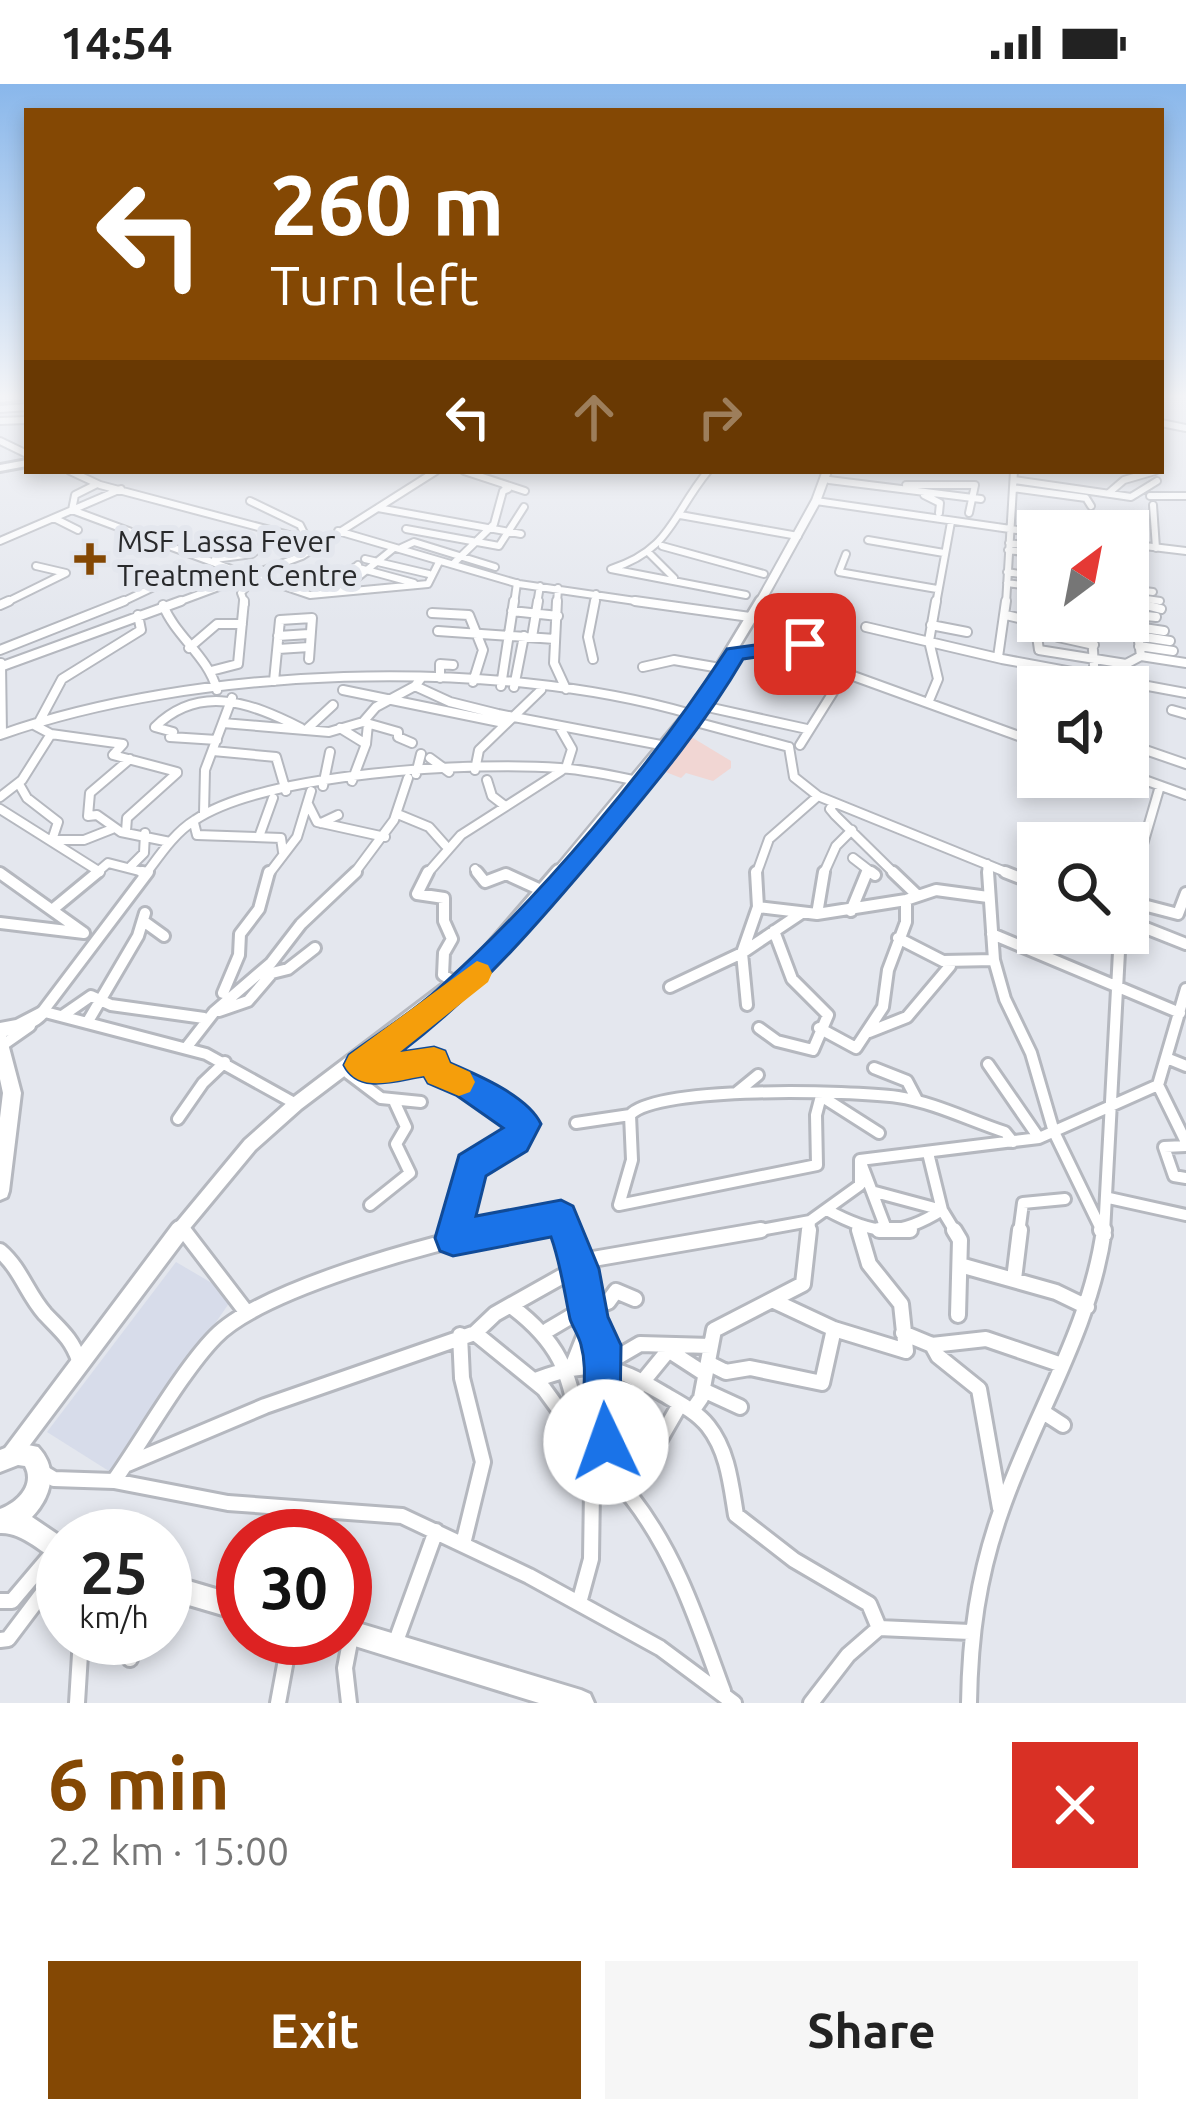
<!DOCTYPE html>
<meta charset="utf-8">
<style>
:root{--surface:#fff;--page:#f6f6f6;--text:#222;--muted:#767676;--accent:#844804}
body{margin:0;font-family:Ubuntu,sans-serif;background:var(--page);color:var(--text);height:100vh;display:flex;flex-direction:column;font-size:45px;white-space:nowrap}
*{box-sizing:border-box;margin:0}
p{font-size:39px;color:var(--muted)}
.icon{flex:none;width:66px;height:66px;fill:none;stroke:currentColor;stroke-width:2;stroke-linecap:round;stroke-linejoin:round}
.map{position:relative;height:1619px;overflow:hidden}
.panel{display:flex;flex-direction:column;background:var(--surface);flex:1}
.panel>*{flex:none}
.top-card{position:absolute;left:24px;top:24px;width:1140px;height:366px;border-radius:0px;box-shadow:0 6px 18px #0003;background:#844804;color:#fff;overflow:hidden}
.needle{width:78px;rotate:32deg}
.fabs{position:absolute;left:1017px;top:426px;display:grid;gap:24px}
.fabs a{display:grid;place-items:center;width:132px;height:132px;border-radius:0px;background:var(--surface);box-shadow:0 6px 18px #0003;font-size:60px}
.speed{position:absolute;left:36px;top:1425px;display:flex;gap:24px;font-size:60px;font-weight:700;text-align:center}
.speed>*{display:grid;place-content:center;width:156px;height:156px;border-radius:50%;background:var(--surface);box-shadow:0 6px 18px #0003;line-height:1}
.speed small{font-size:30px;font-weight:400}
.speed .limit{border:18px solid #d22;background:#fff;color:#111}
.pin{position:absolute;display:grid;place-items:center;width:102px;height:102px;color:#fff;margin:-51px;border-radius:24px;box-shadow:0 6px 18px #0006}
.me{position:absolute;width:132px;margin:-66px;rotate:357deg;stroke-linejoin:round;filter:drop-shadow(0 0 9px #0008)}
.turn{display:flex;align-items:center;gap:42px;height:252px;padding:0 48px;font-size:54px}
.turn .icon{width:156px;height:156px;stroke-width:2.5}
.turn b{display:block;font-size:84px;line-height:102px}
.lanes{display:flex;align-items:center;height:114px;padding:0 48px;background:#0003;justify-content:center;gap:60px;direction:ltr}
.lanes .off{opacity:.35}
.round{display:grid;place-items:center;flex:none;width:126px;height:126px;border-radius:0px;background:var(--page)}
.head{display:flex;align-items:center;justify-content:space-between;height:204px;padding:0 48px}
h1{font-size:72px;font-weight:700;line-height:90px;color:var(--accent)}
.action{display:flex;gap:24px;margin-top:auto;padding:24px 48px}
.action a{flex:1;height:138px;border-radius:0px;background:var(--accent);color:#fff;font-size:48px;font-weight:700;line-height:138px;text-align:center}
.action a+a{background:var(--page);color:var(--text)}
.status{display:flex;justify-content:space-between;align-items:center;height:84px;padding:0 60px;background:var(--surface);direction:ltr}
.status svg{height:33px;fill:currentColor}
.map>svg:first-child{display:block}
</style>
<div class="status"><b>14:54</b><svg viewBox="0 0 49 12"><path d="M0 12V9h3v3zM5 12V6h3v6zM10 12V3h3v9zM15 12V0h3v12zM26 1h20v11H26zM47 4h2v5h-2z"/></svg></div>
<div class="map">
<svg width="1186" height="1619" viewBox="0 0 1186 1619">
<rect width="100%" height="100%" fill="#e4e7ee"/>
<path fill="#d7dcea" d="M176,1178L234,1212L112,1389L47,1348Z"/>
<path fill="#f1d6d3" d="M688,651L731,677V684L713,697L686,689L681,694L658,685Z"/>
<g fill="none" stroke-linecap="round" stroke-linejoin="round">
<g stroke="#b5b8bf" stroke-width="10">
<path id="minor-far3" d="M0,315L27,312
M0,325L27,323
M0,337L27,336
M1161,339L1186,344
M0,357L27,370
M70,387L100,401L319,459
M464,387L525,407
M708,387C672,431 671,466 611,485L746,511
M829,396L981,415
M1014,396L1131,413L1157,397
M906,401H975L969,429
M1013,404L1086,414L1091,422
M1110,408L1124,396L1155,387
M924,411L940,419L939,429
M1150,412H1186
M250,417L300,441L307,455
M816,417L1038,449
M1153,421L1156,464
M378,424L521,450
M72,426L231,485
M72,426L75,411L97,400
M680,431L798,452
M54,434L78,446
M406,445L499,462L524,423
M338,447L519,500L656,520
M868,456L944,469
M0,457L121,405
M1009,459L1035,463
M1128,460L1186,467
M662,462L764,490
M401,464L414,458L495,483
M1008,466L1038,470
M648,468L674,494
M846,470L839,488L937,505
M215,475L252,470L278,448
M365,475L429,490
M1128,479V487
M453,480L494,440L503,407L508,405L504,401
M355,483L414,499
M1007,488L1038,493
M251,491L310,511L428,500L439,478
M1007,499L1035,503
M1128,505L1153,508
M342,506L394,464
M328,509L358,481
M1133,513L1160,517
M1128,516L1141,520
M3,520L66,489L36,482
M118,520L181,490
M173,520L302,472L436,387
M245,520L241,509L255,493
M514,520L517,499
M537,520L540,502
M557,520L558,504
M594,520L596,510
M936,520L951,438
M1006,520L1014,387"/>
</g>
<g stroke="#b5b8bf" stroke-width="12">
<path id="minor-far2" d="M557,517L554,579L566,605
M635,517L757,534
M1130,517L1161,525
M0,521L9,517
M163,521C176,553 208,572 217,606
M1134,521L1141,572
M512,527L558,532
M432,529L469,531L483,566L473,598
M759,530L792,539
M1006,531L1035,538L1039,566L1126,580L1141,572L1186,579
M1136,531L1156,533
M1057,537L1058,553L1094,561
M1091,537L1094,581
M1091,539L1112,542V537
M931,541L967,548
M866,543L1002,575L1186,609
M1137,543L1164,547
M1057,545L1073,546V537
M438,547L555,555
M278,552L309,550
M1138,552L1170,557
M532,553L538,517
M1139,562L1173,567
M189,564L217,540H242
M278,565L309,563
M0,566L124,517
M735,569L804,560L845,588
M998,573L1006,517
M593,575L588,553L595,517
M1,579L2,650
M0,583L181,517
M643,583L674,576L720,584
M211,587L238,580L244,517
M422,593L415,602L450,618L498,630L666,662
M440,594V580L453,581
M274,597L280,536L312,534L309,575
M501,602L514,517
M514,603L524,552
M343,606L504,639
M928,619L938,595L929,557L936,517
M703,622L807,645
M1172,626L1186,630
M692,637L789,663
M39,638L62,595L141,546L138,531
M363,638L376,623L415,602
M223,639L329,648L363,638L398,648V653L412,659
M34,641L51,650L123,660L113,671L177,688
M340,644L366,660L368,640
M560,644L572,665L566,684
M307,645L333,621
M0,651C195,582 492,572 691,630
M217,656L170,653L173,648L155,643C200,599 251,619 301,644
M1128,660L1186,680
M800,661L845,589L1038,659
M789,663L794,693L818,712L1013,791
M213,667L276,673L286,707
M430,674L449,688
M130,675L90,709L88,732L97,731L121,748L170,758
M475,686L479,666L541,606
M416,690L421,670
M1128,690L1186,711
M487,696L492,712L505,722
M352,697L366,660
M19,700L27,714L58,738L52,756
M323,702L330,668
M0,713L22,696L51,650
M834,719L830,725L835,731L896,791
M308,720L317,738L385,753
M0,725L100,788
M204,729L205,686L232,614
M400,731L429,743L445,761
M194,739L197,751L281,754L283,768
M321,739L338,731
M126,747L127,734L177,689
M260,750L273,714
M52,756H84L112,745
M853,774L875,791
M987,780L988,791
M131,782L144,769L145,749
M475,785L479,791
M94,791L108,779L147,789
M145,791C160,771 174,749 195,736C264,689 475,677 560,684C588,686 615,692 642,698
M268,791L297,753L311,707
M353,791L394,736L408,694
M426,791L461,751L561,687
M756,791L769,755L818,712
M823,791L836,762L852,746
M866,791L868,786
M1134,791L1160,702"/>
</g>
<g stroke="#b5b8bf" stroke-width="16">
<path id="minor-far1" d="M142,788L147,789
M428,788L417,810L444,814V837L452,855L444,869L443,891L458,900
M477,788L485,798L506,790L543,807
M871,788L875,791
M893,788L917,811
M988,788L994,876L1005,915L1031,969L1054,1048L1103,1149
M1005,788L1038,801
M0,789L84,849
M1128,810L1135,788
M1128,817L1178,830L1186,809
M758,823L817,830L906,816L936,806L988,813
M52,826L98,788
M851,827L867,788
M817,830L824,788
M1128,837L1186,860
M0,839L84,849
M146,839L164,852
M992,850L1180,929
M898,854L943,877L994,876
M670,903L742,869L800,830
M223,909L239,871L240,850L259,825L269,788
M747,921L742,869L758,823L756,788
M219,927L248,917L272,889L288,885L315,864
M45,928L206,970L296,1020
M40,931L148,788
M62,932L91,912L111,921L204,934
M87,939L138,852L145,829
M759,944L777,957L813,966L828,931L792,895L774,847
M819,944L856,964L883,923L888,886L906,838V816
M869,948L907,933L950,882
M0,963L30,942
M186,964L214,928L271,879L301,840L356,788
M1169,975L1186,982
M988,980L1039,1054
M360,981L367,986L434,977L439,989L467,1001L524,1040L515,1056L471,1083L454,1149
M874,984L907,997L917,1016
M348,989L381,1014L421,1018
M1158,1001L1186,1058
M736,1009L758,991
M821,1012L879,1049
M630,1031C657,1001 853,1007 898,1013C933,1018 971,1037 1005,1048L1013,1058
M178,1035L203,999L225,978
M576,1039L630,1031L632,1076L619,1121
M1186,1062L1164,1063L1174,1092L1186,1094
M928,1069L942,1126L956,1149
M860,1076L1039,1054L1158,1001L1186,905
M860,1076L885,1142
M875,1108L942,1126
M1109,1114L1186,1131
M370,1121L410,1089L396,1060L406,1043L395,1019
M619,1121L817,1081L816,1031L821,1012
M827,1126C873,1151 898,1154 942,1126
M859,1144L860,1149
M482,1149L561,1134L567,1149
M744,1149L810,1137L860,1101V1076
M809,1149L810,1137
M1019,1149L1023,1119L1065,1115
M1104,1149L1120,849"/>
</g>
<g stroke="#b5b8bf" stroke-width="20">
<path id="minor" d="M566,1146L581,1185L590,1238L602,1261L600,1327L608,1367L595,1389
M879,1146H910
M954,1146L960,1156L958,1231
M1101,1146L1104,1151
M185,1148L247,1229
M453,1154L455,1146
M0,1167C21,1185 27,1210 45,1230C61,1247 71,1254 79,1276
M960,1181L1056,1208L1087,1223
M1014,1195L1020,1146
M774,1217L834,1245L906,1267L901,1220L869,1180L859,1146
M511,1222C578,1272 567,1308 589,1380C601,1395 621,1400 632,1414C677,1472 698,1539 723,1607
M587,1223L608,1218L616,1207L635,1215
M548,1246L570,1233L590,1238
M475,1249L544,1305L576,1349
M903,1249L932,1261L986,1255L1062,1281
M460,1251L462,1294L483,1378L463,1460
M932,1261L938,1272L979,1305L1000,1424
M665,1264L705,1290
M708,1279L726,1288L750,1284L822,1299L834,1245
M604,1281L640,1260L711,1262
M572,1283L590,1238
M538,1295C594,1275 612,1280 662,1309C677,1318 696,1327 708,1342C728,1367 731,1401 736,1431L794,1476L869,1520L879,1544
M703,1306L740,1323
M692,1327L701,1314L714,1246L803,1200L809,1146
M1043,1328L1063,1341
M607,1352L617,1329L667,1268
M125,1381L265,1322L475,1249L495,1230L593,1175L761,1146
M44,1389L54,1395L114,1397L228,1419L402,1432L529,1492L660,1564L734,1619
M114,1397C143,1356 182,1287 215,1253C260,1206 432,1158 499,1146
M629,1409L679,1322
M0,1517H12L56,1465
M579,1519L591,1475L592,1405L599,1392
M128,1554L130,1575
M0,1556L8,1555L63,1482
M395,1560L436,1447
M77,1619L81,1554
M278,1619L290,1554
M349,1619L345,1584L350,1558
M811,1619L848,1571L879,1544L970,1548
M969,1619C970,1552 978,1493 1000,1430C1032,1334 1090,1248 1104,1146"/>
</g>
<g stroke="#b5b8bf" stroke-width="12">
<path id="major-far3" d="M759,520L816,417L827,387"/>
</g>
<g stroke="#b5b8bf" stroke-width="15">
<path id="major-far2" d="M556,791L700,618L761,517"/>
</g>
<g stroke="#b5b8bf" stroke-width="20">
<path id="major-far1" d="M177,1149L250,1061L296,1020L477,883L559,788"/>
</g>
<g stroke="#b5b8bf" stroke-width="24">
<path id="major" d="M12,1370L180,1146"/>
</g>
<g stroke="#b5b8bf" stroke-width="6">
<path id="highway" d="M27,376V382L0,387V381Z
M41,923L47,925L49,930C40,943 21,949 6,952L21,1009L9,1107L7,1113L0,1116V1034L3,1009L0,995V939L16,936Z
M18,1359L38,1363C59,1385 51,1413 32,1433L63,1454V1480C42,1470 23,1448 0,1449V1425C18,1418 35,1401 25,1382L18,1381L0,1388V1366Z
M165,1490L243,1513V1537L165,1514Z
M345,1535L581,1606L590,1610L594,1619H539L345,1559L336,1554H345Z"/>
</g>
<use href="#minor-far3" stroke="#fff" stroke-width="6"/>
<use href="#minor-far2" stroke="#fff" stroke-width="8"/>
<use href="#minor-far1" stroke="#fff" stroke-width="10"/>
<use href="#minor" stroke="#fff" stroke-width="14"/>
<use href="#major-far3" stroke="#fff" stroke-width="8"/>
<use href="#major-far2" stroke="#fff" stroke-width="10"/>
<use href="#major-far1" stroke="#fff" stroke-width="14"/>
<use href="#major" stroke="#fff" stroke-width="18"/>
<use href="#highway" fill="#fff" fill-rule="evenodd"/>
</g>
<linearGradient id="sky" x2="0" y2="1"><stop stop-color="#89b7eb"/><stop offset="0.58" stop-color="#f3f4f7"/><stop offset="1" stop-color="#f3f4f7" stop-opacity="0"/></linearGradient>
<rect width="1186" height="539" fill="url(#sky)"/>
<path fill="#1a73e8" stroke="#114b97" stroke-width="3" d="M805,554L815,560L812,565L743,575C704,642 655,700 606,759C542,835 481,907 401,968L434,963L445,967L450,979C478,991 528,1012 541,1040L527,1067L486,1092L476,1132L561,1116L573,1122L599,1185L608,1233L621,1261L620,1327L627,1358L621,1372L606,1378L592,1372C574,1330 591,1296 581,1261C579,1252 573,1244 570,1235C564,1207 561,1181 551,1153L453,1172L440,1167L435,1154L459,1071L503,1044L456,1011L428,999L424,992C397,996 359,1011 344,981L349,971C378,950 410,930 437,906C543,811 650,683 727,565Z"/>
<path fill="#f59e0b" d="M477,877L488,881L492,889L488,898L400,968L434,963L445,967L450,979L470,988L475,998L470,1008L459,1012L428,999L424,992C397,996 359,1011 344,981L349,971Z"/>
<path fill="#844804" stroke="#e4e7ee" stroke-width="4.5" d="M84 457h12v12h12v12h-12v12h-12v-12h-12v-12h12z"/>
<g text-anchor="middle" stroke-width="12" stroke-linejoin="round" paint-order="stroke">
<g font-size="30" fill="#28292b" stroke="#e4e7ee" text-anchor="start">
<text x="117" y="468">MSF Lassa Fever<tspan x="117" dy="34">Treatment Centre</tspan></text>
</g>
</g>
</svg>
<div class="fabs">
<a><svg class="needle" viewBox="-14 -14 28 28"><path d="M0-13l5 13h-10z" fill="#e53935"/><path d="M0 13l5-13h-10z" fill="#767676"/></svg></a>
<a><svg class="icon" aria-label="sound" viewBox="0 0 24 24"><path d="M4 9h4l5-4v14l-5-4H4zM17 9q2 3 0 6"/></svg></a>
<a><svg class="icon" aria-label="search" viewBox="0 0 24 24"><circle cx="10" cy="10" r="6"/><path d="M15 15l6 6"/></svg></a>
</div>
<div class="speed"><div>25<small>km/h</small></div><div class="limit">30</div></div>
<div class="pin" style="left:805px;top:560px;background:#d93025"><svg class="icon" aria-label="arrive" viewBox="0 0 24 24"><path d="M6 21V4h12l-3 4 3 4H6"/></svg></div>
<svg class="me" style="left:606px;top:1358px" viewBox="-20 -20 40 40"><circle r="19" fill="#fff"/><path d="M0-13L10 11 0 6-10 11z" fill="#1a73e8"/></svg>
<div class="top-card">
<div class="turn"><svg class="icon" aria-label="left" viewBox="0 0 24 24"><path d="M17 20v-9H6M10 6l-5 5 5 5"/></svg><div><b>260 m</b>Turn left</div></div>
<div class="lanes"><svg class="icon" aria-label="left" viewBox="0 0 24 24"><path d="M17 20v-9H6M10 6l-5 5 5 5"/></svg><svg class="icon off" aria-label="ahead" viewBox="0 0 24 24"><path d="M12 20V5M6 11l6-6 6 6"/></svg><svg class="icon off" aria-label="right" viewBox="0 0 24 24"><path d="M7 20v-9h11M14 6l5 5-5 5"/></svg></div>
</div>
</div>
<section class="panel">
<div class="head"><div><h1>6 min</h1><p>2.2 km · 15:00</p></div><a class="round" style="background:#d93025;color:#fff"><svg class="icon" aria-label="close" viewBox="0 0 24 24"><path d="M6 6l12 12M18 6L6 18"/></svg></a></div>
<div class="action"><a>Exit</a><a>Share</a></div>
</section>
